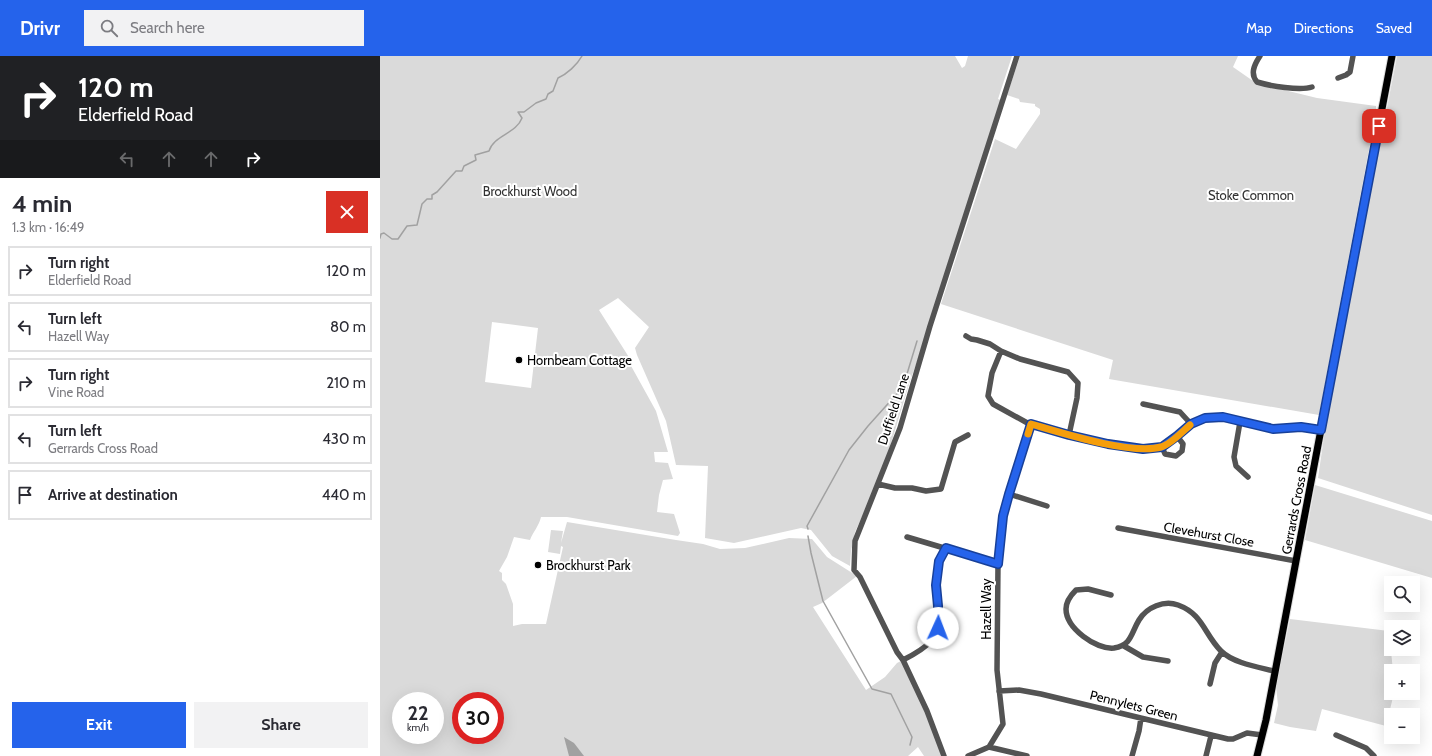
<!DOCTYPE html>
<meta charset="utf-8">
<style>
:root{--surface:#fff;--page:#f2f2f3;--text:#2b2b33;--muted:#7c7c81;--line:#e1e1e2;--accent:#2563eb}
body{margin:0;font-family:Cabin,sans-serif;background:var(--page);color:var(--text);height:100vh;display:flex;flex-direction:column;font-size:15px;white-space:nowrap}
*{box-sizing:border-box;margin:0}
p{font-size:13px;color:var(--muted)}
.icon{flex:none;width:22px;height:22px;fill:none;stroke:currentColor;stroke-width:2;stroke-linecap:round;stroke-linejoin:round}
.map{position:relative;flex:1;overflow:hidden}
.sheet{display:flex;flex-direction:column;background:var(--surface);width:380px}
.sheet>*{flex:none}
.banner{background:#202124;color:#fff;overflow:hidden}
.buttons{position:absolute;left:1004px;top:520px;display:grid;gap:8px}
.buttons a{display:grid;place-items:center;width:36px;height:36px;border-radius:0px;background:var(--surface);box-shadow:0 4px 16px #0002;font-size:20px}
.speed{position:absolute;left:12px;top:636px;display:flex;gap:8px;font-size:20px;font-weight:700;text-align:center}
.speed>*{display:grid;place-content:center;width:52px;height:52px;border-radius:50%;background:var(--surface);box-shadow:0 4px 16px #0002;line-height:1}
.speed small{font-size:10px;font-weight:400}
.speed .limit{border:6px solid #d22;background:#fff;color:#111}
.pin{position:absolute;display:grid;place-items:center;width:34px;height:34px;color:#fff;margin:-17px;border-radius:8px;box-shadow:0 2px 6px #0006}
.me{position:absolute;width:44px;margin:-22px;rotate:2deg;stroke-linejoin:round;filter:drop-shadow(0 0 3px #0008)}
.turn{display:flex;align-items:center;gap:14px;height:84px;padding:0 12px;font-size:18px}
.turn .icon{width:52px;height:52px;stroke-width:2.5}
.turn b{display:block;font-size:28px;line-height:34px}
.lanes{display:flex;align-items:center;height:38px;padding:0 12px;background:#0003;justify-content:center;gap:20px;direction:ltr}
.lanes .off{opacity:.35}
.round{display:grid;place-items:center;flex:none;width:42px;height:42px;border-radius:0px;background:var(--page)}
.headline{display:flex;align-items:center;justify-content:space-between;height:68px;padding:0 12px}
h1{font-size:24px;font-weight:700;line-height:30px}
.action{display:flex;gap:8px;margin-top:auto;padding:8px 12px}
.action a{flex:1;height:46px;border-radius:0px;background:var(--accent);color:#fff;font-size:16px;font-weight:700;line-height:46px;text-align:center}
.action a+a{background:var(--page);color:var(--text)}
ul{padding:0;list-style:none}
li{display:flex;align-items:center;gap:12px;height:50px;margin:0 8px 6px;padding:0 4px;border:2px solid var(--line);border-radius:0px}
li div{flex:1}
li b{display:block;font-size:15px}
li em{font-style:normal}
header{display:flex;align-items:center;gap:24px;box-sizing:border-box;height:56px;padding:0 20px;background:var(--accent);color:#fff}
header strong{font-size:19px}
nav{display:flex;gap:22px;margin-inline-start:auto;font-size:14px}
.search{width:280px;height:36px;background:var(--page);display:flex;align-items:center;gap:10px;box-sizing:border-box;padding:0 14px;border-radius:0px;color:var(--muted);font-size:15px}
main{display:flex;flex:1;min-height:0}
.map>svg:first-child{display:block}
</style>
<header>
<strong>Drivr</strong>
<div class="search"><svg class="icon" aria-label="search" viewBox="0 0 24 24"><circle cx="10" cy="10" r="6"/><path d="M15 15l6 6"/></svg>Search here</div>
<nav><a>Map</a><a>Directions</a><a>Saved</a></nav>
</header>
<main>
<section class="sheet">
<div class="banner">
<div class="turn"><svg class="icon" aria-label="right" viewBox="0 0 24 24"><path d="M7 20v-9h11M14 6l5 5-5 5"/></svg><div><b>120 m</b>Elderfield Road</div></div>
<div class="lanes"><svg class="icon off" aria-label="left" viewBox="0 0 24 24"><path d="M17 20v-9H6M10 6l-5 5 5 5"/></svg><svg class="icon off" aria-label="ahead" viewBox="0 0 24 24"><path d="M12 20V5M6 11l6-6 6 6"/></svg><svg class="icon off" aria-label="ahead" viewBox="0 0 24 24"><path d="M12 20V5M6 11l6-6 6 6"/></svg><svg class="icon" aria-label="right" viewBox="0 0 24 24"><path d="M7 20v-9h11M14 6l5 5-5 5"/></svg></div>
</div>
<div class="headline"><div><h1>4 min</h1><p>1.3 km · 16:49</p></div><a class="round" style="background:#d93025;color:#fff"><svg class="icon" aria-label="close" viewBox="0 0 24 24"><path d="M6 6l12 12M18 6L6 18"/></svg></a></div>
<ul>
<li><svg class="icon" aria-label="right" viewBox="0 0 24 24"><path d="M7 20v-9h11M14 6l5 5-5 5"/></svg><div><b>Turn right</b><p>Elderfield Road</p></div><em>120 m</em></li>
<li><svg class="icon" aria-label="left" viewBox="0 0 24 24"><path d="M17 20v-9H6M10 6l-5 5 5 5"/></svg><div><b>Turn left</b><p>Hazell Way</p></div><em>80 m</em></li>
<li><svg class="icon" aria-label="right" viewBox="0 0 24 24"><path d="M7 20v-9h11M14 6l5 5-5 5"/></svg><div><b>Turn right</b><p>Vine Road</p></div><em>210 m</em></li>
<li><svg class="icon" aria-label="left" viewBox="0 0 24 24"><path d="M17 20v-9H6M10 6l-5 5 5 5"/></svg><div><b>Turn left</b><p>Gerrards Cross Road</p></div><em>430 m</em></li>
<li><svg class="icon" aria-label="arrive" viewBox="0 0 24 24"><path d="M6 21V4h12l-3 4 3 4H6"/></svg><div><b>Arrive at destination</b></div><em>440 m</em></li>
</ul>
<div class="action"><a>Exit</a><a>Share</a></div>
</section>
<div class="map">
<svg width="1052" height="700" viewBox="0 0 1052 700">
<rect width="100%" height="100%" fill="#fff"/>
<path fill="#dadada" fill-rule="evenodd" d="M0,0H575L582,12L585,10L588,0H632L618,43L621,44L556,253L530,325L503,414L475,476L471,495L470,510L452,500L431,474L421,472L354,487L325,482L328,410L296,409L286,365L257,299L255,292L269,271L238,242L219,254L252,306L250,308L276,355L288,396H274L275,406L288,407L293,423L283,424L279,439L277,456L294,458L300,477L298,480L187,461H161C159,470 153,476 150,484L134,481L127,501L119,515L122,517V524L126,528L133,548V570L142,568H166L183,491L181,490L180,498L168,496L171,474L183,475L181,487L187,466L296,484L323,488L340,493L365,492L409,482L432,483L447,501L477,520L442,547L433,551L486,634L505,621L517,607L521,605L546,655L562,700H544L538,691L528,700H0ZM112,266L158,272L151,332L105,326ZM21,645H55V679H21ZM81,645H115V679H81Z
M640,0H858L853,11L876,27L937,42L996,50V57L939,359L729,323L733,304L561,248L615,83L636,93L660,58V53L655,50V48L640,46L639,43L627,39Z
M1017,0H1052V459L938,422L946,367Z
M935,429L1052,465V522L925,484Z
M910,563L1009,575L1013,615H1011V637H1014L1006,670L942,653L936,675L910,671L894,667L898,649L896,630Z"/>
<path fill="#a1a1a1" d="M184,681L194,687L204,700H189Z"/>
<g fill="none" stroke-linecap="round" stroke-linejoin="round">
<path stroke="#a1a1a1" stroke-width="1.5" d="M0,182L1,178L4,177L12,183H18L27,170L37,169L42,148L47,143H52V139L57,136L76,115H82L84,110L96,104L95,99L109,95C114,79 136,78 142,62L138,56H144L156,47L166,43L168,38L173,35L178,22C187,18 197,9 202,0
M428,473L427,470L469,394L488,370L523,331L537,285
M428,480L431,497L443,545L492,633L511,638L532,681L530,689"/>
<g stroke="#dbdbdb" stroke-width="9">
<path id="major" d="M877,700L886,664L916,505L1012,0"/>
</g>
<path stroke="#535353" stroke-width="5.5" d="M880,0C874,9 870,18 877,26C890,30 920,35 932,31
M958,22L966,19L970,16L973,0
M586,280L591,283L597,284L610,288L621,295L640,303L688,316L698,327L697,342L689,379
M621,295L612,317L608,340L613,348L651,369L689,379L740,390L763,393L782,391L797,380L811,368L825,362L843,361L893,373L921,371L941,374
M763,348L800,356L811,368
M860,366L854,401L856,410L868,421
M782,391L785,398L796,400L802,395L803,388L797,380
M498,428L515,432H532L546,435L561,433L575,386L588,379
M629,438L667,450
M738,472L916,505
M527,481L618,508
M731,539L708,533L696,534C691,539 686,545 686,553C686,572 716,594 734,592C752,589 751,577 759,564C767,551 784,544 798,549C823,558 824,578 841,595C853,607 878,611 894,615
M744,590L763,601L788,605
M523,604C533,599 544,593 551,585C564,571 556,544 556,527C557,513 559,505 566,492
M830,628L835,607L842,596
M619,635L639,634L661,638L848,683H853L867,677L882,679
M956,679L986,692L994,700
M609,691L647,700
M564,700L547,655L523,604L517,596L480,521L474,514L475,485L520,372L550,270L637,0
M588,700L609,691L623,668L617,614L618,508L620,481L629,438L651,369
M752,700L759,675L761,662
M826,700L831,680"/>
<use href="#major" stroke="#000" stroke-width="7"/>
</g>
<g fill="none" stroke-linecap="round" stroke-linejoin="round">
<g stroke="#184099" stroke-width="10">
<path id="route" d="M558,572V550L556,529L559,505L566,492L618,508L623,460L629,438L651,368L689,379L728,388L763,393L782,391L797,380L811,368L825,362L843,361L893,373L921,371L941,374L999,70"/>
</g>
<use href="#route" stroke="#2563eb" stroke-width="7"/>
<path stroke="#f59e0b" stroke-width="7" d="M648,378L651,368C682,377 751,399 781,391C790,389 803,375 810,369"/>
</g>
<g fill="#000" stroke="#fff" stroke-width="1.5">
<circle cx="139" cy="304" r="4"/>
<circle cx="158" cy="509" r="4"/>
</g>
<g text-anchor="middle" stroke-width="4" stroke-linejoin="round" paint-order="stroke">
<g font-size="13" fill="#313131" stroke="#fff">
<text x="150" y="140">Brockhurst Wood</text>
<text x="871" y="144">Stoke Common</text>
</g>
<g font-size="13" fill="#000" stroke="#fff" text-anchor="start">
<text x="147" y="309">Hornbeam Cottage</text>
<text x="166" y="514">Brockhurst Park</text>
</g>
<g font-size="13" fill="#000" stroke="#fff">
<text transform="translate(513 353) rotate(-72)" y="5">Duffield Lane</text>
<text transform="translate(916 444) rotate(-79)" y="5">Gerrards Cross Road</text>
<text transform="translate(829 478) rotate(10)" y="5">Clevehurst Close</text>
<text transform="translate(606 553) rotate(-90)" y="5">Hazell Way</text>
<text transform="translate(754 649) rotate(14)" y="5">Pennylets Green</text>
</g>
</g>
</svg>
<div class="buttons">
<a><svg class="icon" aria-label="search" viewBox="0 0 24 24"><circle cx="10" cy="10" r="6"/><path d="M15 15l6 6"/></svg></a>
<a><svg class="icon" aria-label="layers" viewBox="0 0 24 24"><path d="M12 4l9 5-9 5-9-5zM3 14l9 5 9-5"/></svg></a>
<a>+</a>
<a>−</a>
</div>
<div class="speed"><div>22<small>km/h</small></div><div class="limit">30</div></div>
<div class="pin" style="left:999px;top:70px;background:#d93025"><svg class="icon" aria-label="arrive" viewBox="0 0 24 24"><path d="M6 21V4h12l-3 4 3 4H6"/></svg></div>
<svg class="me" style="left:558px;top:572px" viewBox="-20 -20 40 40"><circle r="19" fill="#fff"/><path d="M0-13L10 11 0 6-10 11z" fill="#2563eb"/></svg>
</div>
</main>
